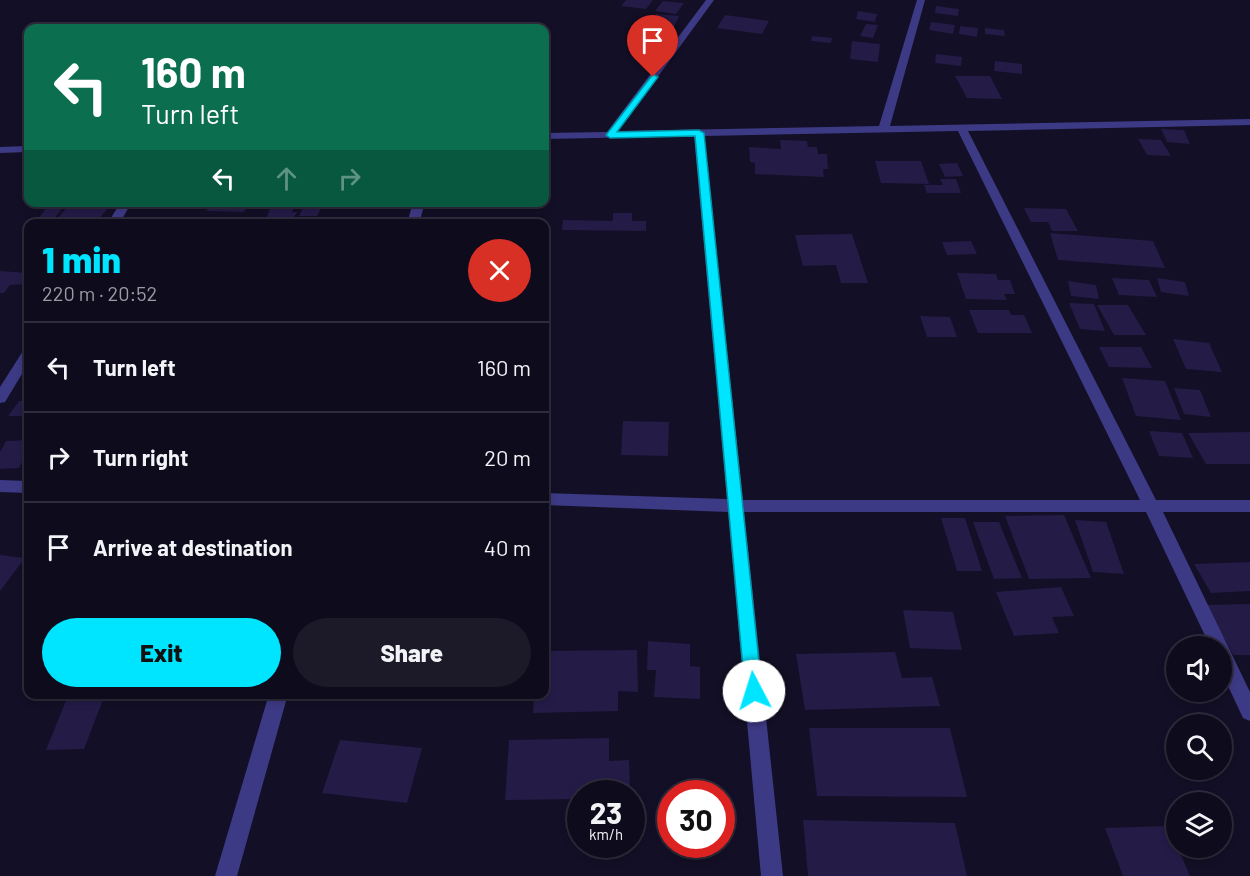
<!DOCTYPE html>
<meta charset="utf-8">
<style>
:root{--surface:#0e0b1c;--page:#1c1929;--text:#f1f3f6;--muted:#9b9ba3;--line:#2e2b3b;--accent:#00e5ff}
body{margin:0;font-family:Barlow,sans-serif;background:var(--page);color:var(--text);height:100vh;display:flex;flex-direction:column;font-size:22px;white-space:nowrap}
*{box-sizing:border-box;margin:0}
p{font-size:20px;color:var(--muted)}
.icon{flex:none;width:33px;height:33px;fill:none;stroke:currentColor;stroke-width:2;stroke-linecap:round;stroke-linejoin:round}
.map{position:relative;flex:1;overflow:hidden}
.drawer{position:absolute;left:24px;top:219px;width:525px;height:480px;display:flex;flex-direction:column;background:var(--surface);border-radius:12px;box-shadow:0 3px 9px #0003,0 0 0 2px var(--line)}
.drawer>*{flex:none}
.top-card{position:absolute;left:24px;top:24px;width:525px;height:183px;border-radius:12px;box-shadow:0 3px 9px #0003,0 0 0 2px var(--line);background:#0b6e4f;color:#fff;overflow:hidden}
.fabs{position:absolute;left:1166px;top:636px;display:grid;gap:12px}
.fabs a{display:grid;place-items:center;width:66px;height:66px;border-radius:50%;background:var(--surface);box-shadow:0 3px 9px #0003,0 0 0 2px var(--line);font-size:30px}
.speed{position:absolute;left:567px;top:780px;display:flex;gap:12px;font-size:30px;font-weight:700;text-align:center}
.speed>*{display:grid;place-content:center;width:78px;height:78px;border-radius:50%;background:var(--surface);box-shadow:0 3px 9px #0003,0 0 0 2px var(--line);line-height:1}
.speed small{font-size:15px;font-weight:400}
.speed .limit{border:9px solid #d22;background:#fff;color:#111}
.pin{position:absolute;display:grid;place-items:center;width:51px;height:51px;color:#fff;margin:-62px -26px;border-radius:50% 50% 50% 0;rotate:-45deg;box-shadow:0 0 6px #0007}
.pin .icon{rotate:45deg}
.me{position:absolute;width:66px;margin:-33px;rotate:355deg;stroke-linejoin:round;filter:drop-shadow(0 0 4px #0008)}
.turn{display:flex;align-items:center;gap:21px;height:126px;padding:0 18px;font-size:27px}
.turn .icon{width:78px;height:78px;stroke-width:2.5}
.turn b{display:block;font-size:42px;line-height:51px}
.lanes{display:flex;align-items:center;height:57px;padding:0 18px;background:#0003;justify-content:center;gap:30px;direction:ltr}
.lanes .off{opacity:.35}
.round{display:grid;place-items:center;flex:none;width:63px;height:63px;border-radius:32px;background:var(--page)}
.summary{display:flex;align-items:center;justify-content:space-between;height:102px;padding:0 18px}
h1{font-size:36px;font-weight:800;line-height:45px;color:var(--accent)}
.primary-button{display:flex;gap:12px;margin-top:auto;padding:12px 18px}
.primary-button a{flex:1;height:69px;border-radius:36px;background:var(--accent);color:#111;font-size:24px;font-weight:800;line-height:69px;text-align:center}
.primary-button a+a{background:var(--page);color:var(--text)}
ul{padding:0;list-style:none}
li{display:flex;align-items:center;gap:18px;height:90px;padding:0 18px;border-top:2px solid var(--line)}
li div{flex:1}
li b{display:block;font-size:22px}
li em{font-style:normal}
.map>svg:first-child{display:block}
</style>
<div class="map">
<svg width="1250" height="876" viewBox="0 0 1250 876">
<rect width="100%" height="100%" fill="#130f26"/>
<path fill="#241b47" d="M626,0H653L646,9L621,6Z
M663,1L684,3L676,14L655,11Z
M936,6L959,9L958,16L935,13Z
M858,11L877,14L875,22L856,19Z
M656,14L679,16L674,27L650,24Z
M725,15L769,21L762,34L717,28Z
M931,22L955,25L953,34L929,30Z
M866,24L878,25L873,38L860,36Z
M960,26L978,28L977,37L959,34Z
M985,28L1004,30L1005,36L985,34Z
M812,36L832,38L831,43L811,41Z
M852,41L880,44L878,62L850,59Z
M936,54L962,57L961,66L935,63Z
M995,61L1022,64V74L994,71Z
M955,76H990L1002,99L967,98Z
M1161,129L1184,130L1190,144L1167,142Z
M1138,139L1161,140L1171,156L1147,155Z
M780,140L807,141L808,147H817L818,154H827L828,169H823L824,177L755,174V163L750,162L749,147L781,149Z
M875,161H921L929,184L881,183Z
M957,163L963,176L945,177L939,164Z
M940,179H956L961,193H927L924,185H943Z
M51,202H67L50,224H34Z
M71,202H100L112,203L95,224H53Z
M213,202H250L244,212L206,211Z
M289,202H369L367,207L322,206L317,216H299L304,206L288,205Z
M1024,208L1066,209L1078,231H1052L1048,222H1031Z
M270,209H293L292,212H297L293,219L306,220L304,224H264Z
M613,213H632V221H646V231L562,230L563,220L613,221Z
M1050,233L1153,241L1165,268L1058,260Z
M852,234L868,283H841L836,265L803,266L795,235Z
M971,241L977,254L947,255L942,242Z
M0,271L28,273V284L10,285L4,293H0Z
M957,273L996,274L998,280H1010L1015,294H1004L1007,300L966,299Z
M1112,278L1149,280L1157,297L1119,295Z
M1157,278L1185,282L1189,296L1161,292Z
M1068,281L1096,285L1099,299L1071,296Z
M1069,303L1094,304L1105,331L1080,329Z
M1097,305H1128L1146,335H1114Z
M969,310H1009L1011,315H1024L1032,333H978Z
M920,316L950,317L957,337H927Z
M1173,339L1209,343L1222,372L1186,369Z
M1099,347H1141L1152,368L1109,367Z
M1122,378L1165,381L1181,420L1136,416Z
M1174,388L1200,390L1211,417L1184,414Z
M19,401H28V424H21L27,416H8Z
M623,421L669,422L668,456L621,455Z
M1149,431L1182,433L1193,458L1159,456Z
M1250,432V464H1206L1188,433Z
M28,440V450L19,468L0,469V452L6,441Z
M1064,515L1091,578L1029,579L1005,516Z
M941,518H965L982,571H957Z
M1075,520L1106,522L1124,574L1093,572Z
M973,522H999L1022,578L994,579Z
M0,555L25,558L0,591Z
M1250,562V591L1211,593L1194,564Z
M1061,587L1074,616L1052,617L1059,633L1014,636L996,592Z
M1250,604V655H1233L1206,605Z
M903,610L953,612L962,650L910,648Z
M648,641L690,644V666L700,667V699L654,697L656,670H647Z
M637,650L638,692L618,691V711L533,713L534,694H544V651Z
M895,652L902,678L932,677L940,706L805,710L796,654Z
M104,697L84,749L46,750L67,698Z
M809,728H950L967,797L817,796Z
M609,738V761L629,760L630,794H580V799L505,800L509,740Z
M340,740L422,748L407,803L322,793Z
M803,820L955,823L967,876H808Z
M1169,826L1176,848H1178L1190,876H1123L1105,828Z"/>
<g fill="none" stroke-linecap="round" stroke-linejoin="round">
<path fill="#3d3a85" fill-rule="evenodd" d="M706,0H714L618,131L879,126L917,0H925L890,126L1250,119V125L968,131L1156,500H1250V512H1163L1250,692V721L1243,718L1221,671V646H1210L1146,512H744L783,876H761L728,512L544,505V493L727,499L694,136L544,139V133L607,132ZM958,131L1140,500H743L704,136Z
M28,146V152L0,153V147Z
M121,202H132L119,224H107Z
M413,202H425L419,224H407Z
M28,349V364L5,402L0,403V387L23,351Z
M0,480L28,481V493L0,492Z
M269,694H288L237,876H215Z"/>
</g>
<path fill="#00e5ff" stroke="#0095a6" stroke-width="1.5" d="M653,74L658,77L617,132L699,130L704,133L762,691L760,696L754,699L748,696L745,691L695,136L610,138L606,135Z"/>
</svg>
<div class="fabs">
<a><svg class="icon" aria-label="sound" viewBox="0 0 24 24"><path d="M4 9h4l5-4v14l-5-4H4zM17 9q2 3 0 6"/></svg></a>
<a><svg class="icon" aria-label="search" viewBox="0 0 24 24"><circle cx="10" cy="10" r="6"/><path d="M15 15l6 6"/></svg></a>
<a><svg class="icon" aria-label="layers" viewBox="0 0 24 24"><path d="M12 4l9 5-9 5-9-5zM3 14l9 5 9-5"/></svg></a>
</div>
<div class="speed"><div>23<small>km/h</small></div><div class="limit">30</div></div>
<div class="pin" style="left:653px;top:77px;background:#d93025"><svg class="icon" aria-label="arrive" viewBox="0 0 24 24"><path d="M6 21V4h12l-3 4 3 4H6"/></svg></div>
<svg class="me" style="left:754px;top:691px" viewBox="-20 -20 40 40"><circle r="19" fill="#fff"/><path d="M0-13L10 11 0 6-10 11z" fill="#00e5ff"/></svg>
<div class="top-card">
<div class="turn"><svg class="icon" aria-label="left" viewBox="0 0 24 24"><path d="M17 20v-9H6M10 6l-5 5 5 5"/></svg><div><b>160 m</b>Turn left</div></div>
<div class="lanes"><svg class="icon" aria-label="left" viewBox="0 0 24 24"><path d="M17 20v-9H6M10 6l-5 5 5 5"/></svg><svg class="icon off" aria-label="ahead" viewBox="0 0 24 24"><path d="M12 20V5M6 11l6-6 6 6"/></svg><svg class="icon off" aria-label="right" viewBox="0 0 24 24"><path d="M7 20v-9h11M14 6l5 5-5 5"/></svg></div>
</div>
<section class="drawer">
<div class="summary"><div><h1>1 min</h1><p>220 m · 20:52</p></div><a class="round" style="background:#d93025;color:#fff"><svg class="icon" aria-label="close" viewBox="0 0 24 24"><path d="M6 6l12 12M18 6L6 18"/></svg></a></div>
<ul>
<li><svg class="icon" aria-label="left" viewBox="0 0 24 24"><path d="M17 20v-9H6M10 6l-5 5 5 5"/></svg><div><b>Turn left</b></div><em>160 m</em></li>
<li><svg class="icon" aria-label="right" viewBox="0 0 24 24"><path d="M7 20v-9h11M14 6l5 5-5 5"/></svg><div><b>Turn right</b></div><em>20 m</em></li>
<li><svg class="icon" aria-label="arrive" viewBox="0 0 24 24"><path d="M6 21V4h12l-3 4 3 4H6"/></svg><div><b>Arrive at destination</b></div><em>40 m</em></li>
</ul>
<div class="primary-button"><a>Exit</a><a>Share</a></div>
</section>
</div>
